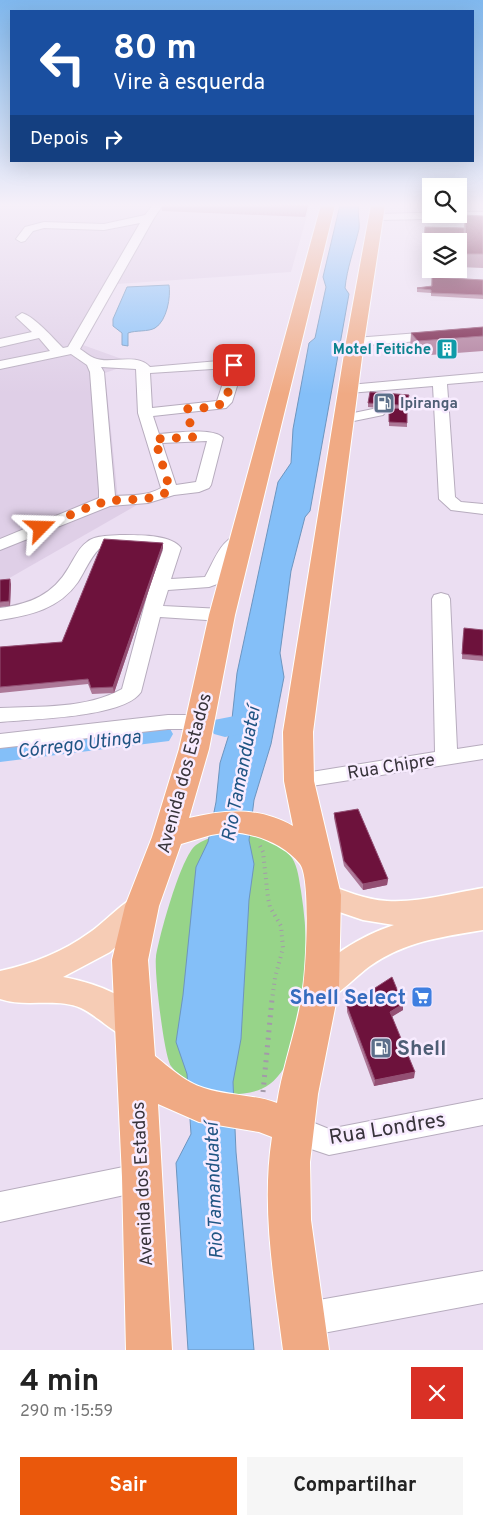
<!DOCTYPE html>
<html lang="pt">
<meta charset="utf-8">
<style>
:root{--surface:#fff;--page:#f6f6f6;--text:#222;--muted:#767676;--accent:#ea580c}
body{margin:0;font-family:Overpass,sans-serif;background:var(--page);color:var(--text);height:100vh;display:flex;flex-direction:column;font-size:19px;white-space:nowrap}
*{box-sizing:border-box;margin:0}
p{font-size:16px;color:var(--muted)}
.icon{flex:none;width:28px;height:28px;fill:none;stroke:currentColor;stroke-width:2;stroke-linecap:round;stroke-linejoin:round}
.map{position:relative;height:1350px;overflow:hidden}
.panel{display:flex;flex-direction:column;background:var(--surface);flex:1}
.panel>*{flex:none}
.hud{position:absolute;left:10px;top:10px;width:464px;height:152px;border-radius:0px;box-shadow:0 5px 20px #0002;background:#1a4fa0;color:#fff;overflow:hidden}
.buttons{position:absolute;left:422px;top:178px;display:grid;gap:10px}
.buttons a{display:grid;place-items:center;width:45px;height:45px;border-radius:0px;background:var(--surface);box-shadow:0 5px 20px #0002;font-size:25px}
.pin{position:absolute;display:grid;place-items:center;width:42px;height:42px;color:#fff;margin:-21px;border-radius:10px;box-shadow:0 2px 8px #0006}
.me{position:absolute;width:55px;margin:-28px;rotate:68deg;stroke-linejoin:round;filter:drop-shadow(0 0 4px #0008)}
.turn{display:flex;align-items:center;gap:18px;height:105px;padding:0 20px;font-size:22px}
.turn .icon{width:65px;height:65px;stroke-width:2.5}
.turn b{display:block;font-size:35px;line-height:42px}
.then{display:flex;align-items:center;height:48px;padding:0 20px;background:#0003;gap:10px;font-size:19px}
.round{display:grid;place-items:center;flex:none;width:52px;height:52px;border-radius:0px;background:var(--page)}
.overview{display:flex;align-items:center;justify-content:space-between;height:85px;padding:0 20px}
h1{font-size:30px;font-weight:700;line-height:38px}
.primary-button{display:flex;gap:10px;margin-top:auto;padding:10px 20px}
.primary-button a{flex:1;height:58px;border-radius:0px;background:var(--accent);color:#fff;font-size:20px;font-weight:700;line-height:58px;text-align:center}
.primary-button a+a{background:var(--page);color:var(--text)}
.map>svg:first-child{display:block}
</style>
<div class="map">
<svg width="483" height="1350" viewBox="0 0 483 1350">
<rect width="100%" height="100%" fill="#ebdef2"/>
<path fill="#dfcfe7" d="M0,205H310L291,272L117,284L83,345L133,363L105,373L118,499L137,505L6,580H0Z"/>
<path fill="#97d489" d="M236,834C258,835 278,838 292,858C298,867 299,880 301,891C309,942 309,997 292,1047C290,1054 288,1063 284,1068C269,1091 255,1093 229,1095C225,1095 219,1096 214,1095C205,1092 176,1074 171,1066C164,1056 154,971 156,957C159,937 181,856 196,845C209,836 221,835 236,834Z"/>
<path fill="#84bff8" stroke="#6d95bf" d="M340,205H359C357,213 360,221 359,229C354,250 347,268 345,288L349,294L310,511L305,517L291,571L280,653L284,677L271,744L254,800L249,840L254,864L249,900L241,1039L233,1082L236,1152L254,1350H188L176,1163L191,1134L187,1074L176,1042L183,995L196,867L208,842L216,802L220,763L231,728L237,673L278,482L291,463L293,429L309,343L315,338L326,287L323,277Z
M169,285C171,296 167,321 155,328C148,332 136,330 128,333V346L122,345V333L113,326V319L127,287Z"/>
<g fill="none" stroke-linecap="round" stroke-linejoin="round">
<path fill="#84bff8" fill-rule="evenodd" d="M250,713L261,716L265,723L261,730L225,737L214,734L210,727L214,720Z
M158,724L169,727L173,734L169,741L0,762V742Z"/>
<g stroke="#b7acbe" stroke-width="2">
<path id="minor" d="M153,205H163L154,218L80,349C85,352 89,356 94,358C110,365 136,352 150,367L230,360L241,364L243,367L232,402L226,408L153,416L159,434C173,433 214,427 223,438L211,485L209,488L199,492L174,495L148,503L110,506L0,550V539L99,498V491L90,372L87,365L71,354L0,369V361L50,351L39,338L0,347V339L32,332L16,317L22,313C35,317 53,338 63,348L68,347L140,223L104,230L44,228L33,231L25,241L21,242L16,239L25,227L44,222L104,224L145,215ZM101,367L136,369L138,413L161,488C148,496 130,495 115,496L104,372ZM228,368L217,401L152,408L150,373ZM207,441L196,482L176,485L162,443Z
M459,212H483V218L377,220L372,217L377,214Z
M483,328V336L355,346L348,342L355,338Z
M483,373V381L447,384L455,497L461,502L483,504V514L451,510L439,499L433,386L349,393L342,389L349,385Z
M382,404L387,405L389,408L383,415L344,423L339,422L337,419L339,416L373,409Z
M120,535C136,535 171,534 181,548L171,579L205,577C214,562 223,530 247,536L250,540L231,558L220,583L209,587L168,590L163,606L222,609L229,611L231,615L229,619L222,621L160,617L141,692C124,718 30,719 0,722V708C40,706 86,709 122,689L150,585L163,550C146,543 116,542 99,549C90,558 85,571 78,582C59,609 31,615 0,620V608C30,604 53,595 69,567C74,559 79,547 87,542C95,535 110,536 120,535Z
M441,593L448,595L450,599L457,749L483,745V759L299,788L291,786L288,781L291,776L299,774L435,752L432,599L434,595Z
M168,715H201L208,717L211,722L208,727L201,729H168L0,748V734Z
M483,1099V1125L329,1155L302,1146L282,1136L277,1127L282,1118L292,1114L329,1129Z
M143,1163L154,1167L158,1177L154,1187L143,1191L0,1222V1192Z
M483,1271V1303L302,1337L290,1332L285,1320L290,1308L302,1303Z"/>
</g>
<g stroke="#fff" stroke-width="3">
<path id="major" d="M324,884C345,890 365,900 387,901C419,903 452,893 483,888V930C441,937 406,941 370,966C358,974 333,1002 320,1001C317,1001 312,998 309,997L304,988C319,960 365,934 394,925L363,920L313,903L309,895L313,887Z
M142,894L153,898L158,906L153,914L110,952L63,977C94,983 135,996 150,1026L145,1036C142,1037 137,1039 134,1040C123,1041 95,1014 81,1008C56,997 26,1008 0,999V971C32,964 63,952 89,933C107,921 122,901 142,894Z"/>
</g>
<g stroke="#fff" stroke-width="2">
<path id="highway" d="M321,205H335L235,615L209,749L189,818C225,809 260,807 293,826L284,781L283,732L346,342L371,205H385L364,342L313,732L314,781L341,895L339,988L318,1094L310,1162L311,1220L329,1350H283C274,1279 261,1208 272,1137L259,1132L199,1122L158,1104L172,1350H126L122,1177L112,960L125,906L152,837L179,749L209,615ZM229,832C254,833 283,843 300,864C311,878 306,967 303,988C298,1027 283,1064 277,1103C253,1094 228,1096 204,1088C185,1082 170,1068 155,1056L148,960L159,906L181,844L211,835Z"/>
</g>
<path stroke="#a39aa9" stroke-width="4" stroke-dasharray="1 4.5" stroke-linecap="butt" d="M260,846L263,852L268,898L270,907L281,926L283,948L275,978L272,1000"/>
<path stroke="#a39aa9" stroke-width="5" stroke-dasharray="2 5.5" stroke-linecap="butt" d="M263,1092L272,999"/>
<use href="#minor" fill="#fff" fill-rule="evenodd"/>
<use href="#major" fill="#f6ccb5" fill-rule="evenodd"/>
<use href="#highway" fill="#f0aa84" fill-rule="evenodd"/>
</g>
<path fill="#ac7897" d="M162,205H308L305,217L162,211Z
M465,215L483,216V268L459,267V241H431V266L423,265L425,227L464,228Z
M432,277L483,280V299L431,296V293L417,292V288L431,286Z
M483,327V351L417,356L410,348L411,333Z
M409,395L407,404L399,403V408L407,423V427L389,426V409L368,407V403Z
M163,543V548L114,693L92,694L88,684L0,693V647L62,642Z
M0,580L11,584L10,606L0,607Z
M483,630V661L462,659L463,633Z
M334,813L388,879L387,885L363,890L344,866L334,818Z
M403,1004V1010L392,1016L414,1078L374,1086L347,1012V1006Z"/>
<path fill="#934f73" d="M306,205H308L305,217L306,207Z
M163,543V548L114,693L113,687Z
M10,579L11,584L10,606L9,601Z
M388,879L387,885L363,890V884Z
M403,1004V1010L390,1018V1012Z
M415,1072L414,1078L374,1086L375,1080Z"/>
<path fill="#6d123c" stroke="#934f73" d="M271,205H306V207Z
M465,215L483,216V254H466Z
M425,227L464,228L465,263H459V241H431V262H423Z
M432,277L483,280V295L431,293V290L417,288L432,286Z
M483,327V336L418,341L411,333Z
M370,392L409,395L408,399L399,398V405L368,403Z
M389,408L407,409V423L389,422Z
M104,539L163,543L113,687L91,688L88,679L0,687V647L62,642Z
M10,579L9,601L0,602V580Z
M464,628L483,630V656L462,654Z
M358,809L388,879L363,884L344,861L334,813Z
M392,977L403,1004L390,1012L415,1072L375,1080L347,1006Z"/>
<linearGradient id="sky" x2="0" y2="1"><stop stop-color="#80b8ee"/><stop offset="0.52" stop-color="#f6f0f9"/><stop offset="1" stop-color="#f6f0f9" stop-opacity="0"/></linearGradient>
<rect width="483" height="394" fill="url(#sky)"/>
<g fill="none" stroke-linecap="round" stroke-linejoin="round">
<path stroke="#ea580c" stroke-width="9" stroke-dasharray="0 16.2" d="M41,528C58,521 93,503 110,501C129,498 154,502 170,490L155,439L194,437L186,409L214,407L225,402L236,366L234,365"/>
</g>
<defs>
<g id="building-square" transform="scale(1.125)"><rect x="-9" y="-9" width="18" height="18" rx="4" fill="#0f9aa8" stroke="#f8ecff"/><path d="M-4-6H4V6H1V3H-1V6H-4ZM-2.5-4.3h1.7v1.8h-1.7ZM.8-4.3h1.7v1.8H.8ZM-2.5-1h1.7V.8h-1.7ZM.8-1h1.7V.8H.8Z" fill="#fff"/></g>
<g id="fuel-square" transform="scale(1.125)"><rect x="-9" y="-9" width="18" height="18" rx="4" fill="#5c6f8a" stroke="#f8ecff"/><path d="M-5.5-6h7V0h2V4h1.3V-2.5L3-4.5l.8-.8L6-3V5H2.5V1h-1V6h-7ZM-4.2-4.7v3.2H.2V-4.7Z" fill="#fff"/></g>
<g id="supermarket-square" transform="scale(1.125)"><rect x="-9" y="-9" width="18" height="18" rx="4" fill="#3f7fe0" stroke="#f8ecff"/><path d="M-6-5.5h2.5l.6 2H6L4.5 2H-2.5L-4.4-4H-6ZM-1.5 3.2a1.3 1.3 0 1 0 .1 0ZM3 3.2a1.3 1.3 0 1 0 .1 0Z" fill="#fff"/></g>
</defs>
<g fill-rule="evenodd">
<use href="#building-square" x="447" y="349"/>
<use href="#fuel-square" x="384" y="403"/>
<use href="#supermarket-square" x="422" y="997"/>
<use href="#fuel-square" x="381" y="1048"/>
</g>
<g text-anchor="middle" stroke-width="5" stroke-linejoin="round" paint-order="stroke">
<g font-size="15" font-weight="bold" fill="#0d838f" stroke="#f8ecff" text-anchor="end">
<text x="431" y="354">Motel Feitiche</text>
</g>
<g font-size="15" font-weight="bold" fill="#4e5e75" stroke="#f8ecff" text-anchor="start">
<text x="400" y="408">Ipiranga</text>
</g>
<g font-size="18" fill="#38343b" stroke="#f8ecff">
<text transform="translate(391 766) rotate(-9)" y="6">Rua Chipre</text>
<text transform="translate(184 773) rotate(-75)" y="6">Avenida dos Estados</text>
<text transform="translate(142 1184) rotate(-93)" y="6">Avenida dos Estados</text>
</g>
<g font-size="19" font-style="italic" fill="#205584" stroke="#f8ecff">
<text transform="translate(79 743) rotate(-7)" y="7">Córrego Utinga</text>
<text transform="translate(240 774) rotate(-79)" y="7">Rio Tamanduateí</text>
<text transform="translate(213 1191) rotate(-92)" y="7">Rio Tamanduateí</text>
</g>
<g font-size="21" font-weight="bold" fill="#366cbe" stroke="#f8ecff" text-anchor="end">
<text x="406" y="1004">Shell Select</text>
</g>
<g font-size="21" font-weight="bold" fill="#4e5e75" stroke="#f8ecff" text-anchor="start">
<text x="397" y="1055">Shell</text>
</g>
<g font-size="21" fill="#38343b" stroke="#f8ecff">
<text transform="translate(387 1128) rotate(-9)" y="7">Rua Londres</text>
</g>
</g>
</svg>
<div class="buttons">
<a><svg class="icon" aria-label="search" viewBox="0 0 24 24"><circle cx="10" cy="10" r="6"/><path d="M15 15l6 6"/></svg></a>
<a><svg class="icon" aria-label="layers" viewBox="0 0 24 24"><path d="M12 4l9 5-9 5-9-5zM3 14l9 5 9-5"/></svg></a>
</div>
<div class="pin" style="left:234px;top:365px;background:#d93025"><svg class="icon" aria-label="arrive" viewBox="0 0 24 24"><path d="M6 21V4h12l-3 4 3 4H6"/></svg></div>
<svg class="me" style="left:41px;top:528px" viewBox="-20 -20 40 40"><path d="M0-17L14 15 0 8-14 15z" fill="#ea580c" stroke="#fff" stroke-width="4"/></svg>
<div class="hud">
<div class="turn"><svg class="icon" aria-label="left" viewBox="0 0 24 24"><path d="M17 20v-9H6M10 6l-5 5 5 5"/></svg><div><b>80 m</b>Vire à esquerda</div></div>
<div class="then">Depois<svg class="icon" aria-label="right" viewBox="0 0 24 24"><path d="M7 20v-9h11M14 6l5 5-5 5"/></svg></div>
</div>
</div>
<section class="panel">
<div class="overview"><div><h1>4 min</h1><p>290 m · 15:59</p></div><a class="round" style="background:#d93025;color:#fff"><svg class="icon" aria-label="close" viewBox="0 0 24 24"><path d="M6 6l12 12M18 6L6 18"/></svg></a></div>
<div class="primary-button"><a>Sair</a><a>Compartilhar</a></div>
</section>
